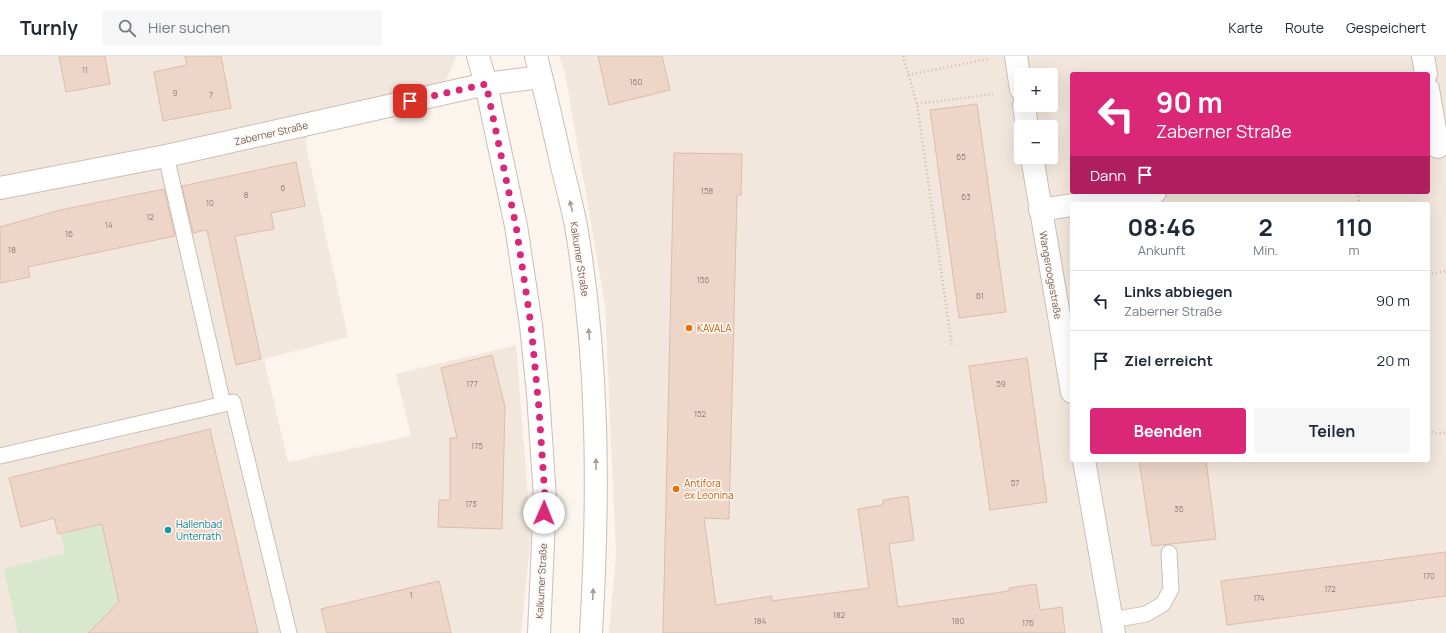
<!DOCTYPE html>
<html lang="de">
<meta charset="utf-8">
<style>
:root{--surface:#fff;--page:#f6f6f7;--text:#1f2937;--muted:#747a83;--line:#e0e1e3;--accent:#db2777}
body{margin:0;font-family:Manrope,sans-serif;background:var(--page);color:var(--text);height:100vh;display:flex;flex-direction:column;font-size:15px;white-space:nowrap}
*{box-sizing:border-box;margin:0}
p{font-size:13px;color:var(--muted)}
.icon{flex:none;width:22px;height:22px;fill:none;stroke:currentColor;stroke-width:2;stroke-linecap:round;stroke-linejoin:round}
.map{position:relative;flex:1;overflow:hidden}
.sheet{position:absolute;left:1070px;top:146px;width:360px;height:260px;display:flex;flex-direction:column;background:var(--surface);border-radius:4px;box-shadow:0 4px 16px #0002}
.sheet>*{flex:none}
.top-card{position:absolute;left:1070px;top:16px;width:360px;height:122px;border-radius:4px;box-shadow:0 4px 16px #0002;background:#db2777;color:#fff;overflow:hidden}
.controls{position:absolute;left:1014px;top:12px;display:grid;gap:8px}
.controls a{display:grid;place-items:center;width:44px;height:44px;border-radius:4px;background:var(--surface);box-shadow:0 4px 16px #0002;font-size:20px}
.pin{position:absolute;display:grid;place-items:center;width:34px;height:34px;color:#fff;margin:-17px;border-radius:8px;box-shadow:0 2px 6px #0006}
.me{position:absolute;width:44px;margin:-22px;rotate:1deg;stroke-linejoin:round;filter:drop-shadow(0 0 3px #0008)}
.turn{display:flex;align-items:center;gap:14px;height:84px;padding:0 20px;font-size:18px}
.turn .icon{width:52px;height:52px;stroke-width:2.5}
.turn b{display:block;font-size:28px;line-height:34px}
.then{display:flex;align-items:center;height:38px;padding:0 20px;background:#0003;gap:8px;font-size:15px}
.eta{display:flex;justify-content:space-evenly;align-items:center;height:68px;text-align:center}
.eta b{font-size:24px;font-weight:700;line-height:28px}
.action{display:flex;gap:8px;margin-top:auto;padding:8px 20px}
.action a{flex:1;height:46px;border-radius:4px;background:var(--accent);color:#fff;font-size:16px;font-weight:700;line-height:46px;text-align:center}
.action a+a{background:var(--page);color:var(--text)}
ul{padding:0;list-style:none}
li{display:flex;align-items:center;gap:12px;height:60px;padding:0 20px;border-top:1px solid var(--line)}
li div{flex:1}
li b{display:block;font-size:15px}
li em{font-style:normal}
header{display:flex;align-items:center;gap:24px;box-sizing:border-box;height:56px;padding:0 20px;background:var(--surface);border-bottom:1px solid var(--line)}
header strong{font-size:19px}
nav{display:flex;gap:22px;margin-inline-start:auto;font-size:14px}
.search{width:280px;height:36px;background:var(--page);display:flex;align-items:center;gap:10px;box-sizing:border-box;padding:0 14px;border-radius:4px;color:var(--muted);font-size:15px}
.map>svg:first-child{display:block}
</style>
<header>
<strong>Turnly</strong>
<div class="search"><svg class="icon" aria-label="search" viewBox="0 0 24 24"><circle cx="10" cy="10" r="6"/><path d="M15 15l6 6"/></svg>Hier suchen</div>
<nav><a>Karte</a><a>Route</a><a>Gespeichert</a></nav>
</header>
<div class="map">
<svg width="1446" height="577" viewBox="0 0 1446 577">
<rect width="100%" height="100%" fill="#fbf5ed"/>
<path fill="#f2e7dc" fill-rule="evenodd" d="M0,0H456L442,35L319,60L305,85L348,281L264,303L288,406L411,380L396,318L516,289L531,480L521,577H0Z
M559,0H1446V577H609L616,499L605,248L565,17ZM1072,18H1428V136H1072ZM1021,19H1051V49H1021ZM1021,71H1051V101H1021ZM1072,148H1428V404H1072Z"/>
<path fill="#d9e8cd" d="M102,468L119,546L98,577H18L4,513L65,497L61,478Z"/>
<path fill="#edd5c8" stroke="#debbaa" d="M59,0H105L110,28L66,36Z
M185,0H221L231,52L163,65L154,16L187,9Z
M598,0H662L670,34L609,49Z
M977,48L1006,256L959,262L930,54Z
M674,97L742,98L741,139H737L729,463L704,462L716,549L772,540V545L869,532L858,453L883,449V444L908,440L914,484L889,488L898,551L1009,535V532L1036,528L1040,554L1062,551L1065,577H663Z
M296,106L305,150L271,157L274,173L235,180L261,303L236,309L207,174L193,177L182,130Z
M164,133L175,180L28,211L30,221L0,227V171L60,154Z
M492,299L505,351L502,473L438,471L439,444H450V382H457L441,312Z
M1027,302L1047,446L990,454L969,310Z
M210,373L258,577H88L119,546L102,468L58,478L54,462L21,471L9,422Z
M1139,404H1206L1216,483L1152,490Z
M1446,496V540L1227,569L1221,525Z
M439,525L451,577H327L321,553Z"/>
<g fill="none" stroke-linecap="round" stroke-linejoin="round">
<g stroke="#cdbdb4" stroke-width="17">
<path id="lane" d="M166,100L223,348
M0,400L233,346L289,577
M1112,564L1146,558L1163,548L1171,533L1169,497"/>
</g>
<g stroke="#cdbdb4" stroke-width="24">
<path id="street" d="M478,0L486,28L516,170L531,269L538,338L545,442L539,577
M536,0C545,35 553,70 561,106C566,127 572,149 576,170C599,305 599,441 591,577
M1016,0L1021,33
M1423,0L1426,18
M1428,33L1438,91
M1024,49L1027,71
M1032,101L1072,336
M0,132L166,100L486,28L541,21
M1080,148L1155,136
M1040,154L1072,149
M1084,404L1114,577"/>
</g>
<path stroke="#d3b8aa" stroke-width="2.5" stroke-dasharray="1 3" stroke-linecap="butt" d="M903,0L917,48L952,290
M908,19L988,3
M917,48L993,38
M1358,136L1359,148
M1428,218L1446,215
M1428,375L1436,377H1446"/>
<use href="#lane" stroke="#fff" stroke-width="15"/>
<use href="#street" stroke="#fff" stroke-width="22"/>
</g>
<defs><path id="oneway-solid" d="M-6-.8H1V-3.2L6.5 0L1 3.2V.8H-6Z"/></defs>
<g fill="#ac9d97">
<use href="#oneway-solid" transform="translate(571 150) rotate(-103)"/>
<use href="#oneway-solid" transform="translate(589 278) rotate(-95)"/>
<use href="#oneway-solid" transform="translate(596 408) rotate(-91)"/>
<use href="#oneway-solid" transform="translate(593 538) rotate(-87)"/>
</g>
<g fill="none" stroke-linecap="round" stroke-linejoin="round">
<path stroke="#db2777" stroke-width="7" stroke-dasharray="0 12.6" d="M410,45L486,28L516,170L531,269L539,353L545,442L544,457"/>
</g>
<g fill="#e8710a" stroke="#fef9f4" stroke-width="1.5">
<circle cx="689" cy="272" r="4"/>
<circle cx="676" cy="433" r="4"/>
</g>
<circle fill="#0f9aa8" stroke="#fef9f4" stroke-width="1.5" cx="168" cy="474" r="4"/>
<g text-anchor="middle" stroke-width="3" stroke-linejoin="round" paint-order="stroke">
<g font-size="8" fill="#937a70">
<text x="85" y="17">11</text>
<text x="636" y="29">160</text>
<text x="175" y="40">9</text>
<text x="211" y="42">7</text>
<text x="961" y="104">65</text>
<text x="283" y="135">6</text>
<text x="707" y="138">158</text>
<text x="246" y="142">8</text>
<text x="966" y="144">63</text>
<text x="210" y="150">10</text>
<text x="150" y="164">12</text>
<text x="109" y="172">14</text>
<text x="69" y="181">16</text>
<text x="12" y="197">18</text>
<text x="703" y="227">156</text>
<text x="980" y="243">61</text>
<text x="472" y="331">177</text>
<text x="1001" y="331">59</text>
<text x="700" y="361">152</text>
<text x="477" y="393">175</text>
<text x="1015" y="430">57</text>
<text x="471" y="451">173</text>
<text x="1179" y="456">36</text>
<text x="1429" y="523">170</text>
<text x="1330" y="536">172</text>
<text x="411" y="542">1</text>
<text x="1259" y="545">174</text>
<text x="839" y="562">182</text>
<text x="760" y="568">184</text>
<text x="958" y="568">180</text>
<text x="1028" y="570">176</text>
</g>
<g font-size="10" fill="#755c52" stroke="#fef9f4">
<text transform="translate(271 77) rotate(-13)" y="4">Zaberner Straße</text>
<text transform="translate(580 203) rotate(81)" y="4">Kalkumer Straße</text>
<text transform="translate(1051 219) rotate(80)" y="4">Wangeroogestraße</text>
<text transform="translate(541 525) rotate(-87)" y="4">Kalkumer Straße</text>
</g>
<g font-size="10" fill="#c56008" stroke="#fef9f4" text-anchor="start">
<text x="697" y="276">KAVALA</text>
<text x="684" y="431">Antifora<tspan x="684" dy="12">ex Leonina</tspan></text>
</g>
<g font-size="10" fill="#0d838f" stroke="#fef9f4" text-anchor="start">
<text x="176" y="472">Hallenbad<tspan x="176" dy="12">Unterrath</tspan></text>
</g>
</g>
</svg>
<div class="controls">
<a>+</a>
<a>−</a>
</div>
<div class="pin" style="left:410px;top:45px;background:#d93025"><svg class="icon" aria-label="arrive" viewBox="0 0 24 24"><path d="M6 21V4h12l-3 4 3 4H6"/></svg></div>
<svg class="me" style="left:544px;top:457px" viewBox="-20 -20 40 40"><circle r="19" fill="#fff"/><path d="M0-13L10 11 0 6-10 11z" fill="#db2777"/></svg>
<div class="top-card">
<div class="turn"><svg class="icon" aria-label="left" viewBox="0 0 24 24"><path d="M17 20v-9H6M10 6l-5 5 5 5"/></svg><div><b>90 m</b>Zaberner Straße</div></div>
<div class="then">Dann<svg class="icon" aria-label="arrive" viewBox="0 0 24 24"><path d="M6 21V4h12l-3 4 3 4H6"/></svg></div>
</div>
<section class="sheet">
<div class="eta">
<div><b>08:46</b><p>Ankunft</p></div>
<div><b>2</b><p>Min.</p></div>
<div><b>110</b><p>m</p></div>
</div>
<ul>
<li><svg class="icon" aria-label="left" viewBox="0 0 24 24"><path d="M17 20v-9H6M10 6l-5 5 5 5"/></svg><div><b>Links abbiegen</b><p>Zaberner Straße</p></div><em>90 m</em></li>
<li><svg class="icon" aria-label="arrive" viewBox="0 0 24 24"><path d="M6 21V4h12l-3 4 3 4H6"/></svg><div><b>Ziel erreicht</b></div><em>20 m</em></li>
</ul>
<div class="action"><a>Beenden</a><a>Teilen</a></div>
</section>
</div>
